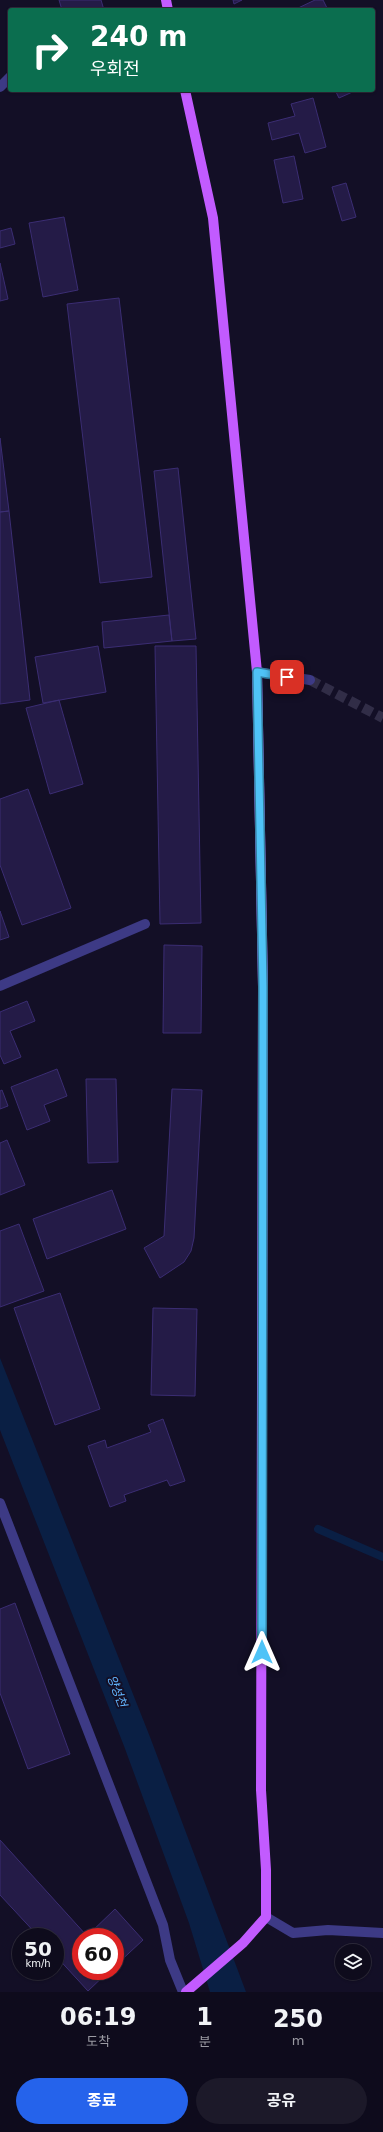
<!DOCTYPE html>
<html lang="ko">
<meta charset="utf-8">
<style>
:root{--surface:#0e0b1c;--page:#1c1929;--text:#f1f3f6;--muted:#9b9ba3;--line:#2e2b3b;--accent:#2563eb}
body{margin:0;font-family:"DejaVu Sans","Noto Sans KR",sans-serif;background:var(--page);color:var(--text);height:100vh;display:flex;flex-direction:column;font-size:15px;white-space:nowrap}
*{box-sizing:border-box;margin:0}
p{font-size:13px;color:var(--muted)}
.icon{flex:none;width:22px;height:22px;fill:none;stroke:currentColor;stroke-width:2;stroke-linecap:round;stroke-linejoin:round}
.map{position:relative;height:1992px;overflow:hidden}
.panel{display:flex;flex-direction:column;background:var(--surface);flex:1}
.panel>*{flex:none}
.guide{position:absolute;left:8px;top:8px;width:367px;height:84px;border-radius:4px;box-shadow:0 1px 3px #0004,0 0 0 1px var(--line);background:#0b6e4f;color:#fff;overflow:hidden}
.tools{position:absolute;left:335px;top:1944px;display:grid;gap:8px}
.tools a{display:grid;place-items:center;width:36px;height:36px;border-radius:50%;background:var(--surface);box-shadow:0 1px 3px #0004,0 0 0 1px var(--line);font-size:20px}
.speed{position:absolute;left:12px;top:1928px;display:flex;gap:8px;font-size:20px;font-weight:700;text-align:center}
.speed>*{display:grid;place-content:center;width:52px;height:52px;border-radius:50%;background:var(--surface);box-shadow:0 1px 3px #0004,0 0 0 1px var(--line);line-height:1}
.speed small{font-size:10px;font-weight:400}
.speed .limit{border:6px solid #d22;background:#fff;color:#111}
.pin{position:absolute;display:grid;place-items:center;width:34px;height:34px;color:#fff;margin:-17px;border-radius:8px;box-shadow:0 2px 6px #0006}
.me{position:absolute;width:44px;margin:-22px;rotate:0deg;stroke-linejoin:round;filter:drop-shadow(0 0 3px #0008)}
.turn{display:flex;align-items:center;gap:14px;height:84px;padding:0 16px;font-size:18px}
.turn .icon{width:52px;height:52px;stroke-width:2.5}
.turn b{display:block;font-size:28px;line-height:34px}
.eta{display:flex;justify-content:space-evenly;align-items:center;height:68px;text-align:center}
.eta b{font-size:24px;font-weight:700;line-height:28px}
.button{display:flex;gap:8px;margin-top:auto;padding:8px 16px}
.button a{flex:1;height:46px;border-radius:24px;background:var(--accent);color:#fff;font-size:16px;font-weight:700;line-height:46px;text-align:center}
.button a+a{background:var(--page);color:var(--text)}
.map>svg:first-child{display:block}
</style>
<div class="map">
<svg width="383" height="1992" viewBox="0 0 383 1992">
<rect width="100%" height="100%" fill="#130f26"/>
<path fill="#0a1f44" d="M0,1358L150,1737L246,1992H210L189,1923L124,1746L0,1430Z"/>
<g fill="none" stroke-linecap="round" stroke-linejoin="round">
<path stroke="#0a1f44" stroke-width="8" d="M318,1529L383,1557"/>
</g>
<path fill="#241b47" stroke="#3b2d73" d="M59,0H101L104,10H62Z
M233,0H242L234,4Z
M315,0H323L328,10H294Z
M335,90H357L339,98Z
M313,98L326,147L305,153L299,133L272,140L268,123L295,116L291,104Z
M294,156L303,199L283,203L274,160Z
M346,183L356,217L342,221L332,187Z
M64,217L78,290L43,297L29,223Z
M11,228L15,244L0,248V231Z
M0,263L8,299L0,301Z
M119,298L152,577L100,583L67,304Z
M0,438L9,511L0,512Z
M178,468L196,639L172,641L154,471Z
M9,511L30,700L0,704V512Z
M169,615L172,641L104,648L102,622Z
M98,646L106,692L43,703L35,657Z
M155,646H196L201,923L160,924Z
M59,700L83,784L50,794L26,708Z
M28,789L71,908L22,925L0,865V799Z
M0,911L9,937L0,940Z
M164,945L202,946L201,1033H163Z
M27,1001L35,1021L10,1031L21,1057L4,1064L0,1055V1012Z
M57,1069L67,1096L44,1105L50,1121L27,1130L11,1087Z
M86,1079H116L118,1162L88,1163Z
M172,1089L202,1090L194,1238L191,1251L184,1262L160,1278L144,1248L164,1236Z
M2,1090L8,1106L0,1109V1091Z
M7,1140L25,1185L0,1195V1143Z
M112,1190L126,1229L47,1259L33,1219Z
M19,1224L44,1291L0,1307V1231Z
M60,1293L100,1409L55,1425L14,1308Z
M153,1308L197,1309L195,1396L151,1395Z
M163,1419L185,1481L170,1486L167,1480L124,1495L126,1501L110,1507L88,1446L105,1440L107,1448L151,1432L148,1425Z
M15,1603L70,1754L28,1769L0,1693V1609Z
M0,1840L87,1936L115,1909L143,1940L115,1966V1937H81V1971H109L88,1991L55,1955V1937H39L0,1895Z"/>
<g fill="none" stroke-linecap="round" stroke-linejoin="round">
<path stroke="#312d47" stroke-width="10" stroke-dasharray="10 5" stroke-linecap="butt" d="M310,680L383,718"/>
<path stroke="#3d3a85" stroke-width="10" d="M0,87L10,77
M257,672L310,680
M0,986L145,924
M0,1503L163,1925L170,1960L183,1992
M266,1917L293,1933L328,1930L383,1933"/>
<path stroke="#c25bff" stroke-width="10" d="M166,0L168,10
M185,90L213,218L257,672L263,987L261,1790L266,1870V1917L243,1943L186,1992"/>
</g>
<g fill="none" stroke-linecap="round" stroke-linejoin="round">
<g stroke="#337fa1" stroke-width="10">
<path id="route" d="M262,1652L263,987L257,672L287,677"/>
</g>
<use href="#route" stroke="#4fc3f7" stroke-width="7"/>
</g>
<g text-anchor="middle" stroke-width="4" stroke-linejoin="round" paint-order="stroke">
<g font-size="12" font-style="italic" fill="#62b6ff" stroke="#130f26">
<text transform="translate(117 1691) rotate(69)" y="4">양성천</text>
</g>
</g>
</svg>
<div class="tools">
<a><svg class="icon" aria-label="layers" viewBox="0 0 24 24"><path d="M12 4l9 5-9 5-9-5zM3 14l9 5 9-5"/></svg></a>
</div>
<div class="speed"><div>50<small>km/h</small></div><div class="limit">60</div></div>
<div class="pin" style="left:287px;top:677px;background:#d93025"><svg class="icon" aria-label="arrive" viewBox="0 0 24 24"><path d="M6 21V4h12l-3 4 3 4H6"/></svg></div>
<svg class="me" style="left:262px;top:1652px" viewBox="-20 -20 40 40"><path d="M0-17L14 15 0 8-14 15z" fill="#4fc3f7" stroke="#fff" stroke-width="4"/></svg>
<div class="guide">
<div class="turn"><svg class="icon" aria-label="right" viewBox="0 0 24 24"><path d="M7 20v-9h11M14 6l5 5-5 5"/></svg><div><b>240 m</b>우회전</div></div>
</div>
</div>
<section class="panel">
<div class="eta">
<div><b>06:19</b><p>도착</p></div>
<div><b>1</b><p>분</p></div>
<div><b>250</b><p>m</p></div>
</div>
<div class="button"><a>종료</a><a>공유</a></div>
</section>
